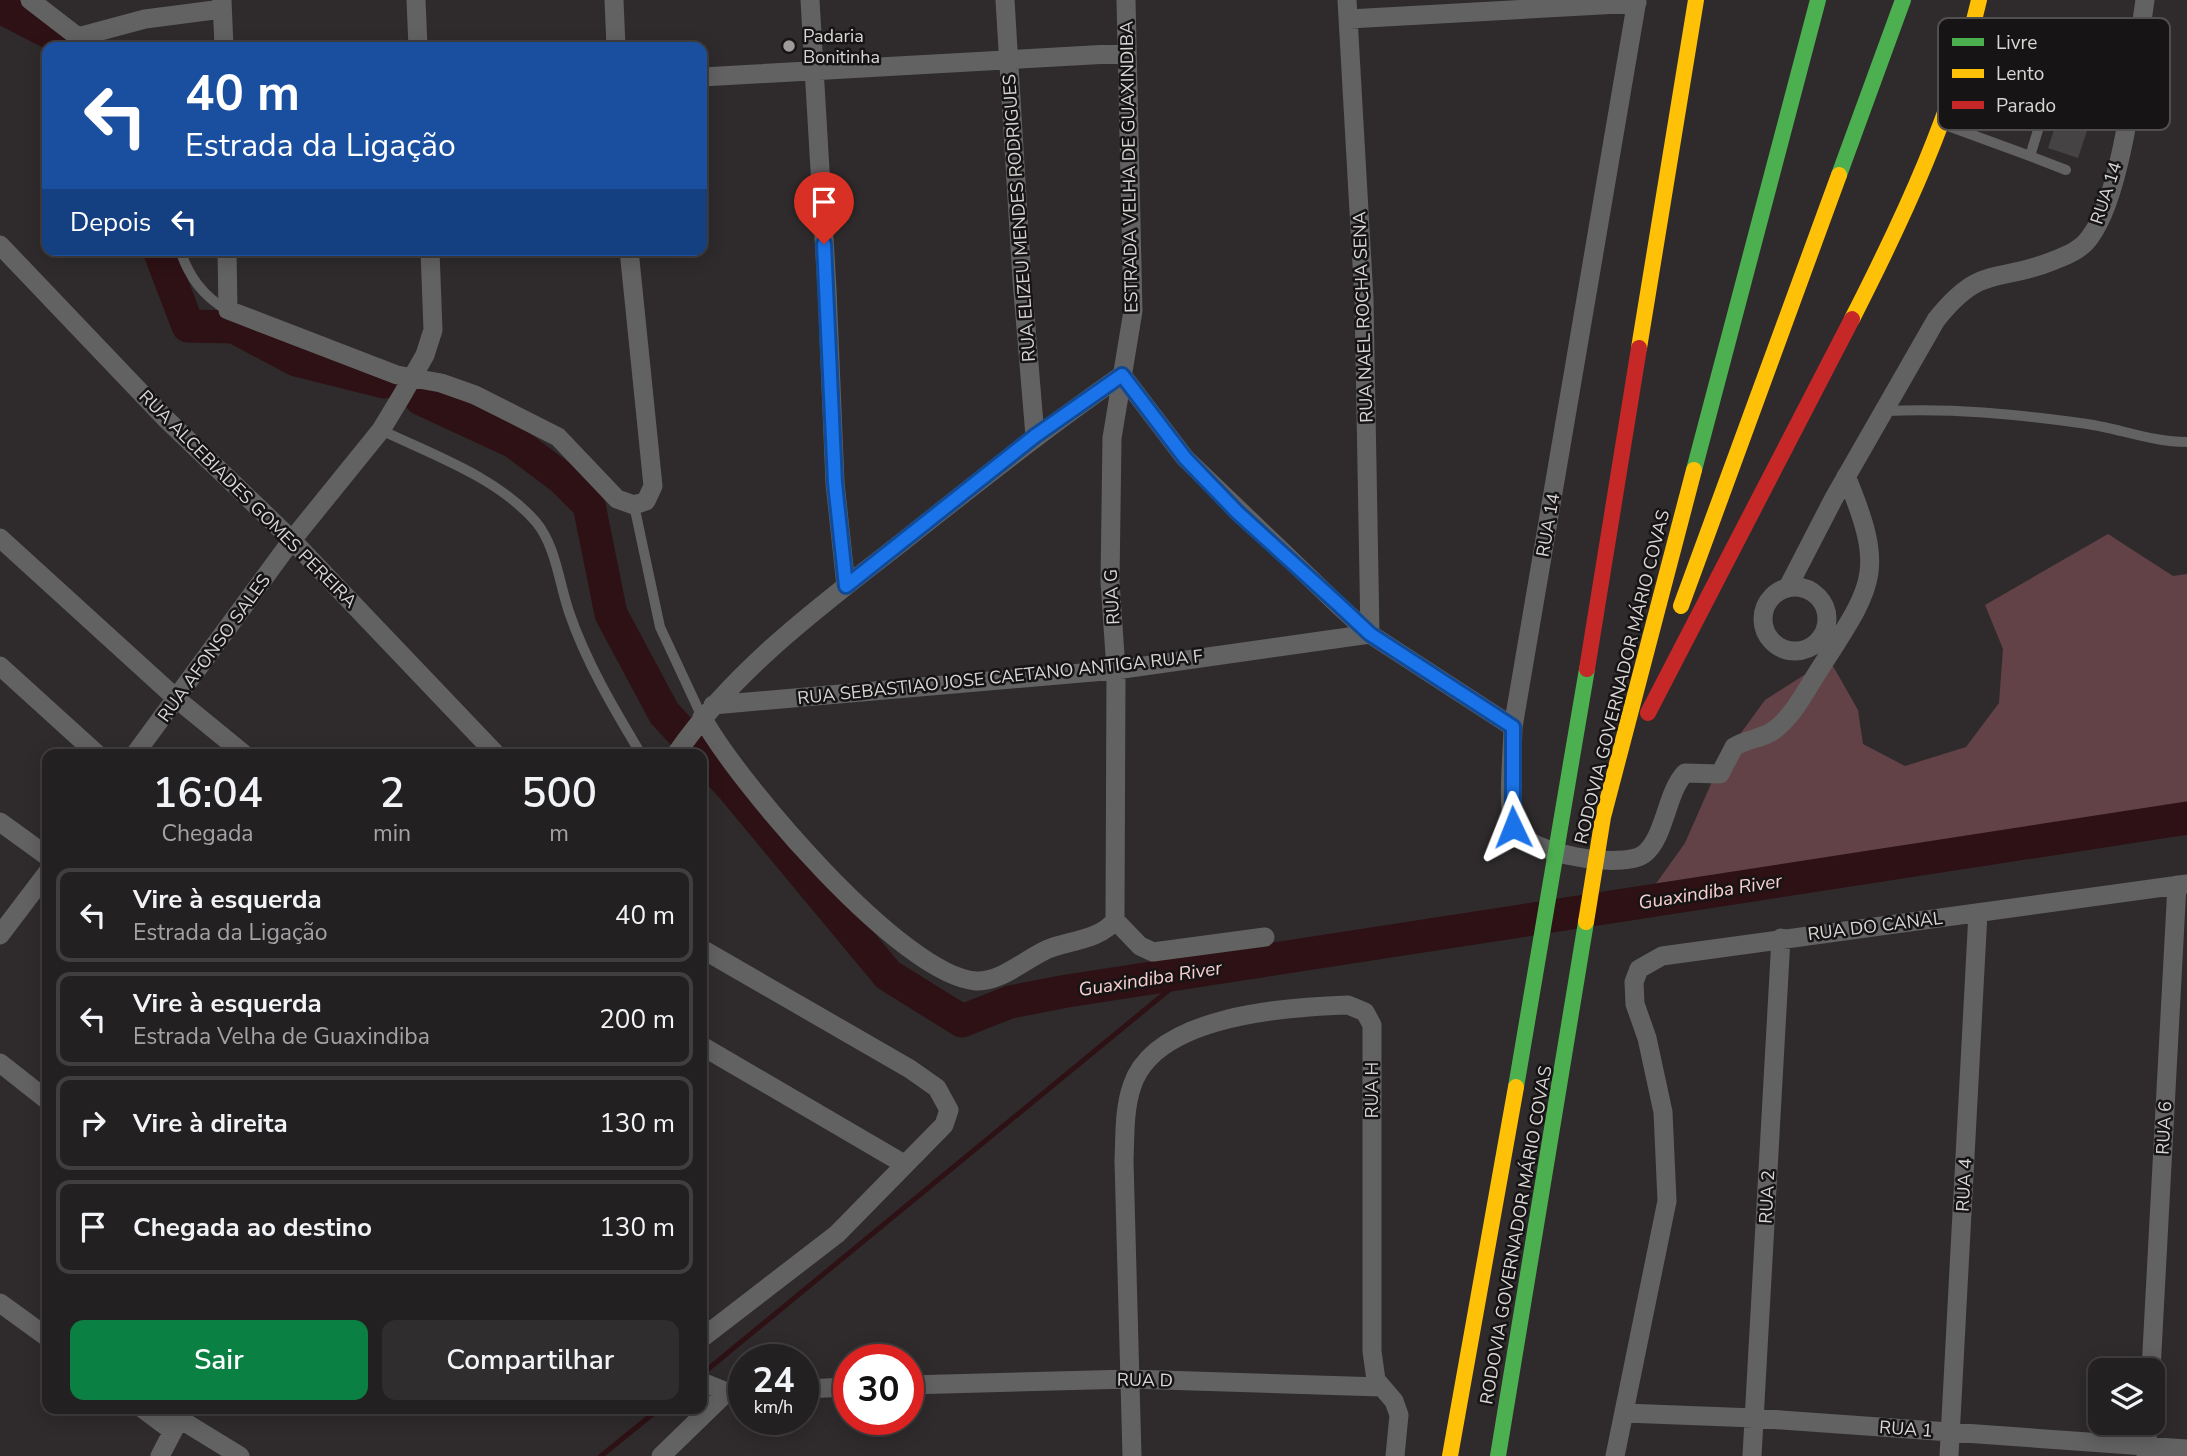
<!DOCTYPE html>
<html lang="pt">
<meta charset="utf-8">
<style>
:root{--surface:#232021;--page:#2f2d2e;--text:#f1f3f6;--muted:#a3a3a5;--line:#403e3f;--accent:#0b8043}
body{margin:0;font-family:"Nunito Sans",sans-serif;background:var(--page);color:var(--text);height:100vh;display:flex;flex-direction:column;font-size:26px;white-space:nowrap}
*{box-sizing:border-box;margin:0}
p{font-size:23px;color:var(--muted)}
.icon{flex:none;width:38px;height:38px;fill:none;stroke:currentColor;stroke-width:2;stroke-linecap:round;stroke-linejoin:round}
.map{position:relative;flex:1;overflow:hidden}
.side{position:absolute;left:42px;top:749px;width:665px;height:665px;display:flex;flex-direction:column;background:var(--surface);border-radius:14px;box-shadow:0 4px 18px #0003,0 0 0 2px var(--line)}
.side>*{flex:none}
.banner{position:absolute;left:42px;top:42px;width:665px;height:214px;border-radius:14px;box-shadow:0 4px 18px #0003,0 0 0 2px var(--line);background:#1a4fa0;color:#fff;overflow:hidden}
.tools{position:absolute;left:2088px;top:1358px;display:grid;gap:14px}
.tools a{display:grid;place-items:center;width:77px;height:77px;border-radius:14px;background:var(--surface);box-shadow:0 4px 18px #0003,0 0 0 2px var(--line);font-size:35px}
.speed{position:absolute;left:728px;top:1344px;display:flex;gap:14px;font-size:35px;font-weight:700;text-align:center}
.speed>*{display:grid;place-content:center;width:91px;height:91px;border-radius:50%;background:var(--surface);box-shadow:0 4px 18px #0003,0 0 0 2px var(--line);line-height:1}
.speed small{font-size:18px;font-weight:400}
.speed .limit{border:10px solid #d22;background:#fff;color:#111}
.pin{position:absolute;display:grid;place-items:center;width:60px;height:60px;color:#fff;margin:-72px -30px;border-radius:50% 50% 50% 0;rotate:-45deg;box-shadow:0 0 7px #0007}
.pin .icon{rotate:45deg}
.me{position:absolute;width:77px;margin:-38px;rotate:358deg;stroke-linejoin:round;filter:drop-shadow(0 0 5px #0008)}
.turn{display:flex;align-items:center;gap:24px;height:147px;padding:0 28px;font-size:32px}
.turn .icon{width:91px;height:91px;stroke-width:2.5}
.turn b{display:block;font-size:49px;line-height:60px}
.then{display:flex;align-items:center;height:66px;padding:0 28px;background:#0003;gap:14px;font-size:26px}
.eta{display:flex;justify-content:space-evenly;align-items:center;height:119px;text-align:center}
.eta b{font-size:42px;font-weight:600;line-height:49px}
.cta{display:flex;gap:14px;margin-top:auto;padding:14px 28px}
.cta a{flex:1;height:80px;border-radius:14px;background:var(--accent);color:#fff;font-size:28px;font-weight:600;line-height:80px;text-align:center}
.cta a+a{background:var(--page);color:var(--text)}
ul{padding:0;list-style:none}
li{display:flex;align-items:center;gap:21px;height:94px;margin:0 14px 10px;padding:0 14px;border:4px solid var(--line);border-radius:14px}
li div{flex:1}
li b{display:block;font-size:26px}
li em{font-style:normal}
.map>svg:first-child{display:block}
</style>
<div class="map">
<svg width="2187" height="1456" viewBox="0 0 2187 1456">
<rect width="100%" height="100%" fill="#2f2b2c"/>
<path fill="#624246" d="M2108,534L2173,576L2187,574V817L1692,894L1650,892L1685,843L1722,759L1765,700L1829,659L1858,710L1863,744L1905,766L1966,747L1999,703L2003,649L1985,605Z"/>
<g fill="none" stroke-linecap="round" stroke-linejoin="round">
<path stroke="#2d1115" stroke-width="5" d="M702,1374L1192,971
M601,1456L659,1409"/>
<path stroke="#2d1115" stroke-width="33" d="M0,7L66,41L72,47
M159,250L188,326L234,327L296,360L384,382
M421,399L514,442L562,478L589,505L611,614L664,713L731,786L888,975L962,1021L1010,1002L1067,991L2187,818"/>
</g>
<path fill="#464344" d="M2077,60L2107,70L2078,158L2048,148Z"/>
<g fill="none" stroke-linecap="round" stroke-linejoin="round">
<path stroke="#626263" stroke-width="10" d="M1948,126L2030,156L2067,36
M2030,156L2066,170
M180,250C189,277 203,296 227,310
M1886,411C1953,408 2014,414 2080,423C2116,427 2150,442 2187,442
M381,430C433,455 497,477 536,522C556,546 559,583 569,612C586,662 614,709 641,754
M634,505L660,627L702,717"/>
<path stroke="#626263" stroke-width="19" d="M30,0L78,37L145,19L222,9
M222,0L224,47
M416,0L418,47
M614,0L616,47
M810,0L827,289L835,483L846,586
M1005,0L1022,280L1035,436
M1347,0L1364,299L1370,634
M1637,0L1513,727C1513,749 1506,811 1515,828C1526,854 1623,870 1644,854C1665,838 1666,793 1685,773L1720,774L1734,747C1746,739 1761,739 1773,731C1794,716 1807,688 1821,667C1874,584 1886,572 1846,476
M1349,19L1637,3
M702,77L1127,53
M0,245L166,419L292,540L496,754
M227,250L228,310L397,375L441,383L475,395L558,437L617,499L634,505L646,501L653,486L629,250
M1122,375L1185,458L1337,604L1370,634L1513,727
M0,538L178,700L244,754
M1763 619a32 32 0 1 1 64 0a32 32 0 1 1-64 0Z
M1788,587L1834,498L1936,320C1982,262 1998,284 2055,260C2068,255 2082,249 2090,237C2124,192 2136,59 2145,0
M0,666L97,754
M713,705L1116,670L1370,634
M702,717C737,782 902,976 976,981C1002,982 1025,959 1048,949C1068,941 1102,939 1115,920L1116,670L1110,582L1112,438L1133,311L1126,0
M135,754L292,540L381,430L401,397L425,355L433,330L430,250
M676,754C735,669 820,606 901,543C974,485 1046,428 1122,375
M0,822L47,856
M1115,920L1140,946L1153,952L1265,937
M0,935L47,873
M702,949L910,1069L937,1088L949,1110L944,1125L837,1234L702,1338
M702,1046L904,1164
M0,1063L47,1100
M0,1303L47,1337
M2151,1370L2177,885
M702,1382L727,1392L744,1391
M908,1385L1130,1379L1381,1387
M803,1389L849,1387
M143,1409L171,1430
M1625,1413L1754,1418L2187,1449
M178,1418L240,1456
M160,1456L184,1410
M661,1456L727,1392
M1132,1456L1124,1161C1125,1136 1124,1109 1132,1086C1155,1015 1287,1007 1348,1005L1365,1012L1372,1025V1351L1376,1380L1394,1401L1399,1415L1395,1456
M1615,1456L1667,1201L1663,1112L1647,1038L1635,1004L1634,982L1639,969L1662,956L2187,884
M1752,1456L1781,938
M1949,1456L1978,913
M2146,1456L2148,1423"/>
<path stroke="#4caf50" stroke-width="16" d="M1839,175L1903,0
M1694,470L1818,0
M1516,1087L1587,669
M1498,1456L1586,922"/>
<path stroke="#ffc107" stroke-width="16" d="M1852,319C1904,217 1953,112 1979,0
M1639,348L1696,0
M1681,606L1839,175
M1586,922L1603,817L1694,470
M1450,1456L1516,1087"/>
<path stroke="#c62828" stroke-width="16" d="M1587,669L1639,348
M1648,713L1852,319"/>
</g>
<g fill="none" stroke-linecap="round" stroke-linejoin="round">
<g stroke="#114b97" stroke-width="18">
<path id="route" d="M824,244L835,483L846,586L1035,436L1122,375L1185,458L1237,512L1338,604L1370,634L1513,727V827"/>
</g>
<use href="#route" stroke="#1a73e8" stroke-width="12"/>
</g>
<circle fill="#9e9a9a" stroke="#161414" stroke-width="2.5" cx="789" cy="46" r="7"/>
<g text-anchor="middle" stroke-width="5" stroke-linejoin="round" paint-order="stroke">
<g font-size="18" fill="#dad6d6" stroke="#161414" text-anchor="start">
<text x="803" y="42">Padaria<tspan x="803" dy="21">Bonitinha</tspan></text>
</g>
<g font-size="18" fill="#dad6d6" stroke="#161414">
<text transform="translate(1129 167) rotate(-91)" y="6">ESTRADA VELHA DE GUAXINDIBA</text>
<text transform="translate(2106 193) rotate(-72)" y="6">RUA 14</text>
<text transform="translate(1019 218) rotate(-94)" y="6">RUA ELIZEU MENDES RODRIGUES</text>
<text transform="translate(1363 317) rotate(-92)" y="6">RUA NAEL ROCHA SENA</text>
<text transform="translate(248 499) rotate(45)" y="6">RUA ALCEBIADES GOMES PEREIRA</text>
<text transform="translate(1548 525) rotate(-80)" y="6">RUA 14</text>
<text transform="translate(1112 597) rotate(-93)" y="6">RUA G</text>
<text transform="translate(214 648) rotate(-54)" y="6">RUA AFONSO SALES</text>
<text transform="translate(1000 677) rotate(-6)" y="6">RUA SEBASTIAO JOSE CAETANO ANTIGA RUA F</text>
<text transform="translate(1622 677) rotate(-76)" y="6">RODOVIA GOVERNADOR MÁRIO COVAS</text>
<text transform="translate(1875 926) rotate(-7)" y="6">RUA DO CANAL</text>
<text transform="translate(1372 1090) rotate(-90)" y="6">RUA H</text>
<text transform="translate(2164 1128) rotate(-87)" y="6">RUA 6</text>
<text transform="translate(1964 1185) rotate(-87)" y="6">RUA 4</text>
<text transform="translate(1767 1197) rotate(-87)" y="6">RUA 2</text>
<text transform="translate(1516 1235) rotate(-80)" y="6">RODOVIA GOVERNADOR MÁRIO COVAS</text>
<text transform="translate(1145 1380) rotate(1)" y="6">RUA D</text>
<text transform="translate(1906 1429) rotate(4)" y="6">RUA 1</text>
</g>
<g font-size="19" font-style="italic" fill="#f9cfd1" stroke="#161414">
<text transform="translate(1710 891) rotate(-9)" y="7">Guaxindiba River</text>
<text transform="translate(1150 978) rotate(-9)" y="7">Guaxindiba River</text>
</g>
</g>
<rect x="1938" y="18" width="232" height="112" rx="10" fill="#161414" stroke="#514e4e" stroke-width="2"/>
<rect x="1952" y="38" width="32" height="8" fill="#4caf50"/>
<rect x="1952" y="69" width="32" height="9" fill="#ffc107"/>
<rect x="1952" y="101" width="32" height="8" fill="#c62828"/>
<g font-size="19" fill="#dad6d6">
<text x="1996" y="49">Livre</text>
<text x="1996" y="80">Lento</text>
<text x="1996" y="112">Parado</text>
</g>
</svg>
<div class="tools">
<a><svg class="icon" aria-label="layers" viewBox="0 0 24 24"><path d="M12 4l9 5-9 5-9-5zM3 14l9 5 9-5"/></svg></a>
</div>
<div class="speed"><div>24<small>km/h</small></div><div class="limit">30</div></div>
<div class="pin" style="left:824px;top:244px;background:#d93025"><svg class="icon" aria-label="arrive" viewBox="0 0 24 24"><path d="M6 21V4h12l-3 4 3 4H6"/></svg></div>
<svg class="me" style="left:1513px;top:827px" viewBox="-20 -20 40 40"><path d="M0-17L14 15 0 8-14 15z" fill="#1a73e8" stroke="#fff" stroke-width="4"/></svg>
<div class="banner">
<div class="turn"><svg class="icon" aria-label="left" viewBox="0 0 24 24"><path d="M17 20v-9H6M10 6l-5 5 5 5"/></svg><div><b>40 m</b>Estrada da Ligação</div></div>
<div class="then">Depois<svg class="icon" aria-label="left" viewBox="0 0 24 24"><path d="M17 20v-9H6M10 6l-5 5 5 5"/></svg></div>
</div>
<section class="side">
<div class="eta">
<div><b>16:04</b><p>Chegada</p></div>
<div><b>2</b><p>min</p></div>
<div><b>500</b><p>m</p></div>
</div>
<ul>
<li><svg class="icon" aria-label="left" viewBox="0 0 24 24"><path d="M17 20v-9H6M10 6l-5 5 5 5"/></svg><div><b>Vire à esquerda</b><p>Estrada da Ligação</p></div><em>40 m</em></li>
<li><svg class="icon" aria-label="left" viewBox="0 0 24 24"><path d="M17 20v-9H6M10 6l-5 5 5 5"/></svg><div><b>Vire à esquerda</b><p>Estrada Velha de Guaxindiba</p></div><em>200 m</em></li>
<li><svg class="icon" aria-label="right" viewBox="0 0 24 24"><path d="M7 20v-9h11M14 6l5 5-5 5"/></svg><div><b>Vire à direita</b></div><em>130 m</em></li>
<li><svg class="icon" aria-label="arrive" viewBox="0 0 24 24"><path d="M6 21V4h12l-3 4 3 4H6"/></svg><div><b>Chegada ao destino</b></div><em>130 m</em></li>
</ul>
<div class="cta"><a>Sair</a><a>Compartilhar</a></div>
</section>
</div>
